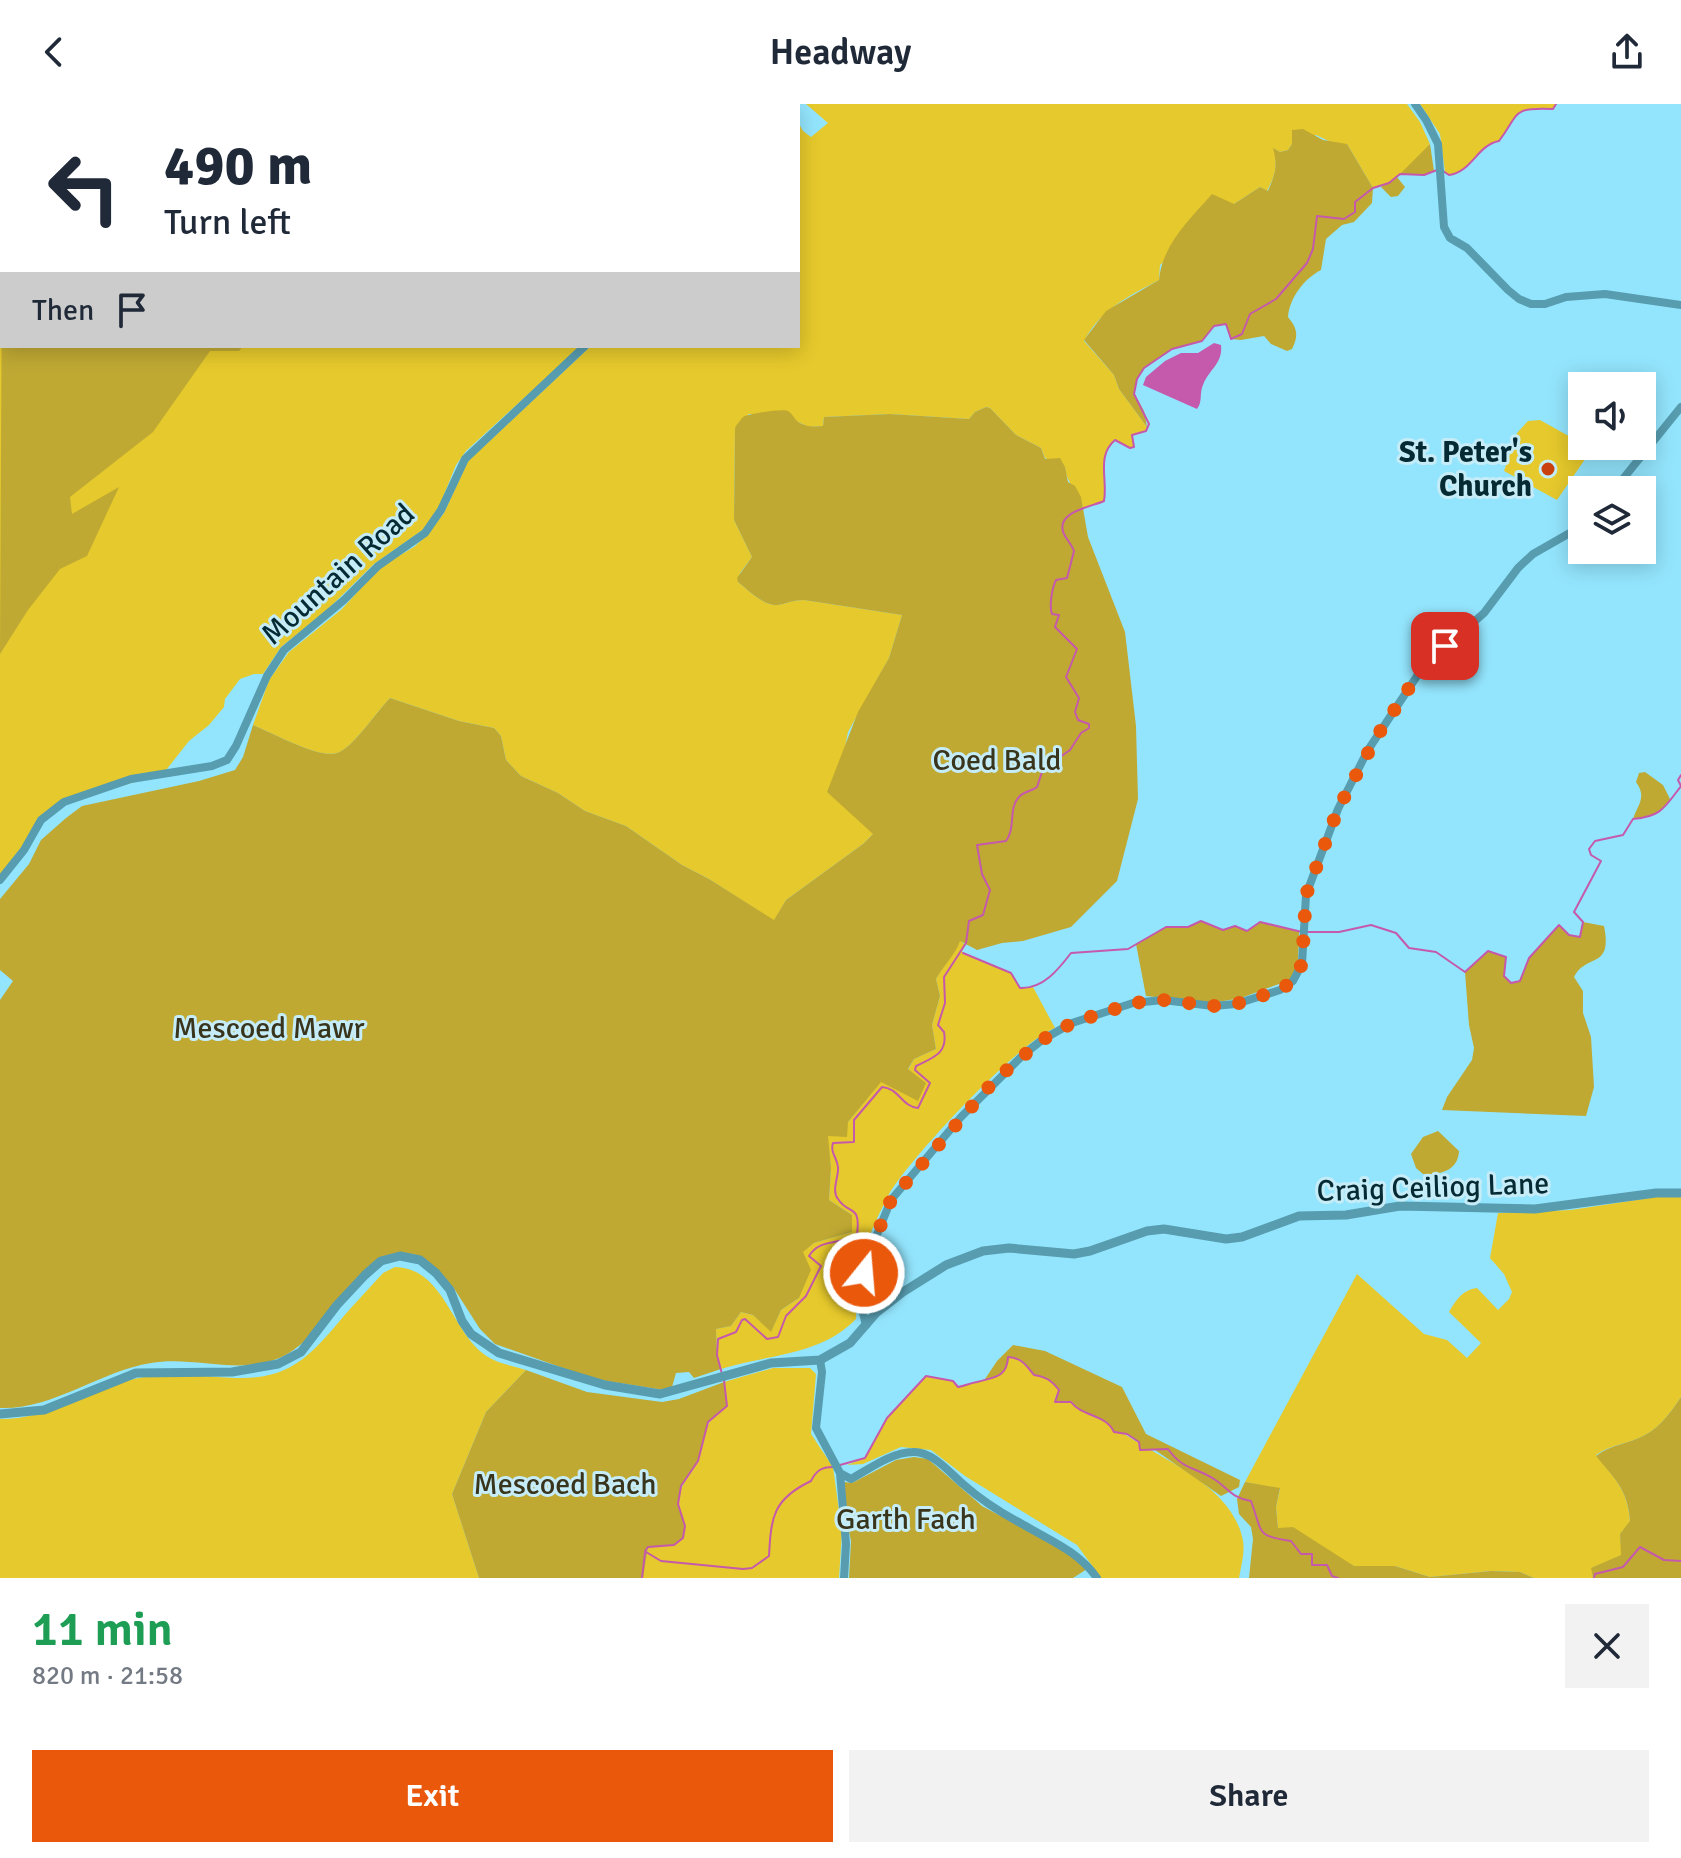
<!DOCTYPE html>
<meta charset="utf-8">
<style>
:root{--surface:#fff;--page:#f2f2f3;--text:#1f2937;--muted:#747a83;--accent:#ea580c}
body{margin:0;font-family:Signika,sans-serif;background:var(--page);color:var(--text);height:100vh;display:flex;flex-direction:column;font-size:30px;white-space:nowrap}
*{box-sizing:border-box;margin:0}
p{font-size:26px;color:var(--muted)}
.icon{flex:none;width:44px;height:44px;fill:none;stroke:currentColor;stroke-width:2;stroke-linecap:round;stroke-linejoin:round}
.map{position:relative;height:1474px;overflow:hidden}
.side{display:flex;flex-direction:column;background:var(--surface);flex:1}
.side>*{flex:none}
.hud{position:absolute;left:0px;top:0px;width:800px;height:244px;box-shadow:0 4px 20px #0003;background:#fff;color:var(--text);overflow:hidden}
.controls{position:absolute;left:1568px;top:268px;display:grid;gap:16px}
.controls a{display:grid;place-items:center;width:88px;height:88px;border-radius:0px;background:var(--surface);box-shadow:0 4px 20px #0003;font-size:40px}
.pin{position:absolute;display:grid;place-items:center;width:68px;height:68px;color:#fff;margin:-34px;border-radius:16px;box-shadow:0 4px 12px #0006}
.me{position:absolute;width:88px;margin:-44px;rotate:17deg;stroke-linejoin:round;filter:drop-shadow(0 0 6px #0008)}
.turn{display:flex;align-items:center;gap:28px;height:168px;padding:0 32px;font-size:36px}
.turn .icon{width:104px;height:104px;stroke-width:2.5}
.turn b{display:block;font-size:56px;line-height:68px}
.then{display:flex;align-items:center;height:76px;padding:0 32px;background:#0003;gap:16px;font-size:30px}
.round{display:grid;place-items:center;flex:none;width:84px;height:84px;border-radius:0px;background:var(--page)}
.summary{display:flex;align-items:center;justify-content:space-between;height:136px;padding:0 32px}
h1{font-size:48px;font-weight:600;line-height:60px;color:#1e9e55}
.action{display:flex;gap:16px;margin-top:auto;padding:16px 32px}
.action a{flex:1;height:92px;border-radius:0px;background:var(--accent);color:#fff;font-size:32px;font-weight:600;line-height:92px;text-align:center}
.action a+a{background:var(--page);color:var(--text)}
header{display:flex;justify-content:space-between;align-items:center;height:104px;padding:0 32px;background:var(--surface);font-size:36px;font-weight:600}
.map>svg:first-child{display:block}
</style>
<header><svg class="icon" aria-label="back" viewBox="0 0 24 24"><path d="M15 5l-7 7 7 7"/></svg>Headway<svg class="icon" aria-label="share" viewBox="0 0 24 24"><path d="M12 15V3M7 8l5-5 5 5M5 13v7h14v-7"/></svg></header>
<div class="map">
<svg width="1681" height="1474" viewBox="0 0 1681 1474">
<rect width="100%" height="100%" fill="#93e5fd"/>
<path fill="#e6c92c" d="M0,0H326L2,2V242H581L466,347L456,361L439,403L424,425L374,460L327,506L281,543L263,570H254L240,575L225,595L224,603L209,621L189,637L163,670L64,698L41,716L0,776Z
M579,0H734L577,2Z
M806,0H1407L1420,18L1430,40C1416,57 1396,81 1373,84L1347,40H1335L1316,31L1292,40L1288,46L1280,48L1274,45C1278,63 1275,71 1267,87L1260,83L1234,100L1160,161L1159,176C1129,192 1101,205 1084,237L1114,271L1119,285L1147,323L1146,327L1132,331L1134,343L1130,344L1116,336C1096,352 1108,377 1104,397L1083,404C1080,388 1066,380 1065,363L1045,354L1041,344L1016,331L990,304L986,303L975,308L969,315L890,310L824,313L823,322L809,323L774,307L768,310H749L735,324L734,416L752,453L740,469L738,478C748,486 765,503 778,501C788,499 794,496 804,496L902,511L889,554L848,628L835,693L874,729L863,740L786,796L774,817L709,775L682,761L626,722L585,707L558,689L521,672L506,656L501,632L494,624L459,617L390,594C377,607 353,644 337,649C319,655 271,628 253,621L269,576L289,548L342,505L380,463L414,443L425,433L444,409L468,357L591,242H798V18L803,27L811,33L828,19Z
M1420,0H1556L1553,5C1511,5 1521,7 1499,37C1477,42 1472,68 1449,71L1445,68L1440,30Z
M1540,316L1592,345L1557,396L1504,367L1517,329L1528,317Z
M960,836L965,841L962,848L1011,869L1020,884L1033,883L1055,924C1019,937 907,1057 888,1092C876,1116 862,1145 858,1172C856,1186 857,1201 856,1215C820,1252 769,1250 721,1265L717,1251L716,1225L731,1222L741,1208L753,1211L771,1227L781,1206L799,1194L802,1148L814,1139L852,1128V1111L829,1096L831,1064L827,1032L848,1018L881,977L918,996L908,966L914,955L936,945L932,921L940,892L936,875C943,861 955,850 960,836Z
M1681,1092V1293C1672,1307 1660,1323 1645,1331C1629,1340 1611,1340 1596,1351C1615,1375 1628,1386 1630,1418L1620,1430L1622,1451L1592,1464L1593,1474H1534L1520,1468L1491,1467L1430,1473L1395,1462H1354L1278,1424L1276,1403L1280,1385L1245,1378L1357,1170L1424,1230L1447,1236L1467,1254L1481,1239L1449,1208C1456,1196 1462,1186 1477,1184L1498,1206L1509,1195L1512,1188L1504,1170L1490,1154L1498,1109L1571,1106L1656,1093Z
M395,1163C444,1164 451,1227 485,1251C496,1259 513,1262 526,1266L486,1308L452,1390L479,1474H0V1315C55,1315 89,1284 139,1274C170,1268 205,1273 236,1274C296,1276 315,1245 350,1205C361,1193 372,1181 383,1169Z
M1008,1253C1027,1255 1048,1272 1059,1286L1055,1294L1071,1298C1076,1304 1089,1311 1096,1314C1104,1317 1101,1312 1108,1318C1148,1352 1232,1376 1243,1437C1245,1449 1241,1462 1239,1474H1101L1077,1441L965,1372L931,1346L901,1343L863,1360L847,1361L865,1354L887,1314L926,1272L953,1277L958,1283C965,1282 970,1279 977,1278C994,1273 1008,1274 1008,1253Z
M773,1264H810L816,1270L811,1330L833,1363L842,1428L839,1474H642L648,1443H662L684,1417C670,1386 686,1382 697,1357C710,1330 697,1323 727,1302L724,1278Z"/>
<path fill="#bfa933" d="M1303,25L1323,36L1347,40L1373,84L1372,99L1354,118L1342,121L1326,135L1321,166C1304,175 1290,193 1288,213C1297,224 1299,231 1292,245L1287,247L1271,240L1264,232L1241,236L1231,235L1226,220L1214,222L1202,237L1172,245L1144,264L1137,275L1134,289L1144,307L1147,323L1119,285L1114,271L1084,236L1106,207L1159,176C1162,141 1190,115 1212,90L1234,100L1260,83L1268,87C1275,70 1278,63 1273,44L1280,48L1288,46L1292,40V26Z
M1430,40L1434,67L1424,71L1400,70Z
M1397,73L1405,83L1398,92L1391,93L1381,83Z
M2,144V242H243L239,247H210L153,328L70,393L72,410L119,383L87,452L60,465L28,506L0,550Z
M986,303L990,304L1016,331L1041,344L1045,355L1060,354L1065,363L1068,378L1075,382L1081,393L1088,433L1125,528L1136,622L1138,695L1117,777L1071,823L1023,837L1002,839L977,846L960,837C956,850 943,862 936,875L940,892L932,921L936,945L914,955L908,965L926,979L918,997L881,978L848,1018L847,1033L828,1032L831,1064L829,1096L852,1111V1128L814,1139L803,1148L811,1166L799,1194L781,1206L771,1228L753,1211L741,1208L731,1222L716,1225L717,1251L721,1265L694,1274L689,1268L676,1269L672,1283L664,1286L594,1275L495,1240L480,1225L453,1183L414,1150C403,1152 387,1152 377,1156C370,1160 363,1172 357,1179C336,1202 316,1232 289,1249C246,1275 197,1251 151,1259C100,1267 53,1306 0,1304V896L13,877L0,866V795L29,760L41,736L66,714L82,702L199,677L235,666L243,653L253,621C271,628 319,655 337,649C353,644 377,607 390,594L459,617L494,624L501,632L506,656L521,672L558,689L585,707L626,722L682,761L709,775L774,816L786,796L863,740L873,730L827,688L858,608L889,554L902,511L804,496C794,496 788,499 778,501C765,503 748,486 738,478L737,474L752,453L734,416L735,324C735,323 742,314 743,313C747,310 784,304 788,307C792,309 794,314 797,317C805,323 813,323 823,322L824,313L890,310L969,315L975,308Z
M1645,668L1663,681L1670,695C1659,710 1652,713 1633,715C1638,700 1647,693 1636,678L1639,669Z
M1201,817L1223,826L1235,822L1247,827L1260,818L1299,828L1298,862L1290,876L1241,894L1212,899L1146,892L1136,840L1166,823H1188Z
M1583,818L1604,822C1613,866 1586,849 1574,873L1583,887V909L1591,933L1594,983L1586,1012L1442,1006L1447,993L1472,956L1474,944L1469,921L1465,868L1488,847L1506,853L1504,872L1511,879L1519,877L1529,854L1559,821L1569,831L1579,833Z
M1438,1027L1459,1047C1458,1067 1440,1071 1423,1070L1416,1064L1411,1050L1423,1033Z
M1013,1241L1045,1247L1122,1283L1146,1330L1240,1376L1239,1383L1221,1392L1155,1346H1140L1139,1338C1131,1331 1124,1328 1114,1328C1106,1310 1082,1313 1071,1297L1055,1298L1059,1286C1052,1276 1046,1273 1034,1271L1021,1256L1009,1253C1007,1268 1001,1275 985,1275L997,1257Z
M526,1266L587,1288L662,1298L679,1295L724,1278L727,1302L708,1318L698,1357L681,1382L678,1400L685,1422L683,1434L674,1441L648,1443L643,1474H479L452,1390L486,1308Z
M1681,1293V1474H1593L1591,1464L1621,1451L1620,1430L1630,1417C1628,1386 1615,1375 1596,1352C1611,1340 1629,1340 1645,1331C1660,1323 1672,1307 1681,1293Z
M914,1353L928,1355L982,1402L1059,1443L1087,1465L1073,1474H849L851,1437L844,1403V1378L852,1379L896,1356Z
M1245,1378L1280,1384L1276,1403L1278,1424L1293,1423L1354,1462H1395L1430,1473L1491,1467L1520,1468L1534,1474H1249L1253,1435L1251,1423L1239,1410L1237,1395Z"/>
<path fill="#c559ab" d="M1214,239L1221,241C1223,260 1209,265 1203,281C1199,290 1203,297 1197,305L1143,281L1146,273L1165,257L1181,249H1198Z"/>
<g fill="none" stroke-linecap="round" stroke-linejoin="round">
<path stroke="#c559ab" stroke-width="2" d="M1443,67L1449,71C1472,68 1477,41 1499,37C1520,9 1511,3 1553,5L1556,0
M1308,828H1339L1371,821L1396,829L1409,844L1436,848L1465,868L1488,847L1506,853L1504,872L1511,879L1520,877L1529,854L1559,821L1569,831L1580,833L1583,818L1574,808L1601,757L1591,751L1589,745L1595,737L1623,731L1633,715C1661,713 1665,703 1681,682L1678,676L1681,671
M963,849L1011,869L1020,884C1043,885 1058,866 1071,849L1128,845L1166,823H1188L1201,817L1223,826L1235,822L1247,827L1260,818L1302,828
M722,1270L717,1251L718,1235L736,1228L742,1216L745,1215L767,1235L778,1233L786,1212L806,1192L821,1162L809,1152C820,1134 841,1141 857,1131C861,1099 849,1112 838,1095C831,1086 839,1073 838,1063C837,1053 830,1049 833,1039L854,1038V1016L882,983C899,984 902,1003 918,1004L930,979L915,966L916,962C932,954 948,950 944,928L938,921L945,899L944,873L966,839L969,817L983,811L990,786L982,770L977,741L1006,737C1016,724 1008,704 1019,693C1024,687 1031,688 1037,683L1043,665L1070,646L1081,629L1089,624V620L1078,616L1075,608L1079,594L1066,573L1077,545L1055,523L1059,511L1052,510C1049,502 1052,484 1056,476L1067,474L1074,447C1072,441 1067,436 1064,430C1054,408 1091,403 1104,397C1108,376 1096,352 1115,336L1130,344L1134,343L1132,331L1146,327L1149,320L1134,290L1137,275L1144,264L1172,245L1202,237L1214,222L1226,220L1231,235L1242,230L1250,210L1276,195L1307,159L1313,145L1317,112L1344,115L1355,108V98L1373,84L1389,79L1400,70L1424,71L1437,66
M840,1361L865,1354L887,1314L926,1272L953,1277L958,1283C965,1282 970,1279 977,1278C994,1273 1007,1274 1008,1253C1022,1254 1026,1261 1034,1271C1046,1273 1051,1276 1059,1286L1055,1298H1071C1082,1313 1106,1310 1114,1328L1127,1330L1139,1338L1140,1346L1168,1345C1183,1366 1195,1363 1214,1375C1229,1385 1232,1394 1251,1397C1263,1429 1255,1432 1291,1437L1301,1450H1312V1461H1327L1332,1472L1338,1474
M645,1447L648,1443L674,1441L683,1434L685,1422L678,1400L681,1382L698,1357L708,1318L727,1302L724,1276
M646,1448L661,1457L743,1465L752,1464L769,1452C771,1413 773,1395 811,1377C816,1367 821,1363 833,1363
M642,1474L645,1449
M1594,1474L1595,1470L1623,1463L1640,1443L1664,1456L1681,1457"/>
<path stroke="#579caf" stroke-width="8" d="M1415,0L1426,16L1438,40L1444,123L1450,134L1467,144L1508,186L1519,195L1531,200H1545L1566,193L1605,190L1681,201
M517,2V0
M1614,386L1681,303
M0,776L24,746L41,716L64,698L131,675L212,662L227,656L236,642L267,572L284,546L344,496L378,462L425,429L441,406L465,355L585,242
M866,1221L862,1205L864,1169L869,1150L891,1096L961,1013L1023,951L1042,936L1072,919L1133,899L1163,896L1213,902L1236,900L1280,886L1293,877L1302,860L1306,791L1338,705L1368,646L1423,563L1484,509L1518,464L1533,450L1582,422
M820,1256L822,1268L816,1324L840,1369L846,1440L844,1474
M840,1369L851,1375C869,1365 892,1348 913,1348C932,1347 949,1368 963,1380C981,1396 1003,1410 1024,1421C1051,1437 1078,1447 1097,1474"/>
<path stroke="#579caf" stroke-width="9" d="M0,1310L44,1306L136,1269L232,1268L278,1260L301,1248L337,1201L365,1171L381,1157L400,1152L420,1156L436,1169L450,1186L462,1217L471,1230L499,1249L605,1281L660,1290L771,1259L820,1256L850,1239L876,1209L903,1188L946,1161L983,1147L1009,1144L1074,1150L1090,1147L1147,1127L1164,1125L1226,1135L1242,1133L1299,1112L1346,1111L1400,1102L1535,1105L1656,1089H1681"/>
</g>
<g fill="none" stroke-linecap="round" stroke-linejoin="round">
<path stroke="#ea580c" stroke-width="14" stroke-dasharray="0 25.2" d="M864,1169L869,1150L891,1096L994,977L1042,936L1072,919L1133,899L1163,896L1213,902L1236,900L1280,886L1293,877L1302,860L1306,791L1338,705L1377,632L1423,563L1445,542"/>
</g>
<circle fill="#c9420d" stroke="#c5ecf7" stroke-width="3" cx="1548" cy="365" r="8"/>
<g text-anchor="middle" stroke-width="6" stroke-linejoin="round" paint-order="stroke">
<g font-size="30" font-weight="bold" fill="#052a33" stroke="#c5ecf7" text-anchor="end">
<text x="1532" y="358">St. Peter's<tspan x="1532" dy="34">Church</tspan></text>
</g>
<g font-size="30" fill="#052a33" stroke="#c5ecf7">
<text transform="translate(338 470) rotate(-42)" y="10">Mountain Road</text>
<text transform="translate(1433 1083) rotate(-2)" y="10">Craig Ceiliog Lane</text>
</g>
<g font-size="30" fill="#39341c" stroke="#c5ecf7">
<text x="997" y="666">Coed Bald</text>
<text x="269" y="934">Mescoed Mawr</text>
<text x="565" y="1390">Mescoed Bach</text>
<text x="906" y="1425">Garth Fach</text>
</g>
</g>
</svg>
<div class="controls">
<a><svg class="icon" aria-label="sound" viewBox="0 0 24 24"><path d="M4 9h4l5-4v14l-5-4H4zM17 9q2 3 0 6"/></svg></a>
<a><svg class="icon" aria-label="layers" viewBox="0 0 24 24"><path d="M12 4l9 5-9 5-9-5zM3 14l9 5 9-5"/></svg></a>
</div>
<div class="pin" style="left:1445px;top:542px;background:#d93025"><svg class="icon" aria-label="arrive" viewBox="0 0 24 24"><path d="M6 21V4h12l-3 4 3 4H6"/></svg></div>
<svg class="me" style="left:864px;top:1169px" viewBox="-20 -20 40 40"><circle r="17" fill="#ea580c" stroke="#fff" stroke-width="3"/><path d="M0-11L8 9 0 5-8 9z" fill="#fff"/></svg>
<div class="hud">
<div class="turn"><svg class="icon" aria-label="left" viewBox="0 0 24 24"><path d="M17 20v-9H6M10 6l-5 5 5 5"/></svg><div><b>490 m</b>Turn left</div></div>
<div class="then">Then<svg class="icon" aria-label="arrive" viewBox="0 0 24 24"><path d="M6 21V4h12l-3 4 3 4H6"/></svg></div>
</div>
</div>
<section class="side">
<div class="summary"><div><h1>11 min</h1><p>820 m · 21:58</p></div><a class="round"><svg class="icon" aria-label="close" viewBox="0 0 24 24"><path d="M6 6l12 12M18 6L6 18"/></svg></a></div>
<div class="action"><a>Exit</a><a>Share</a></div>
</section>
